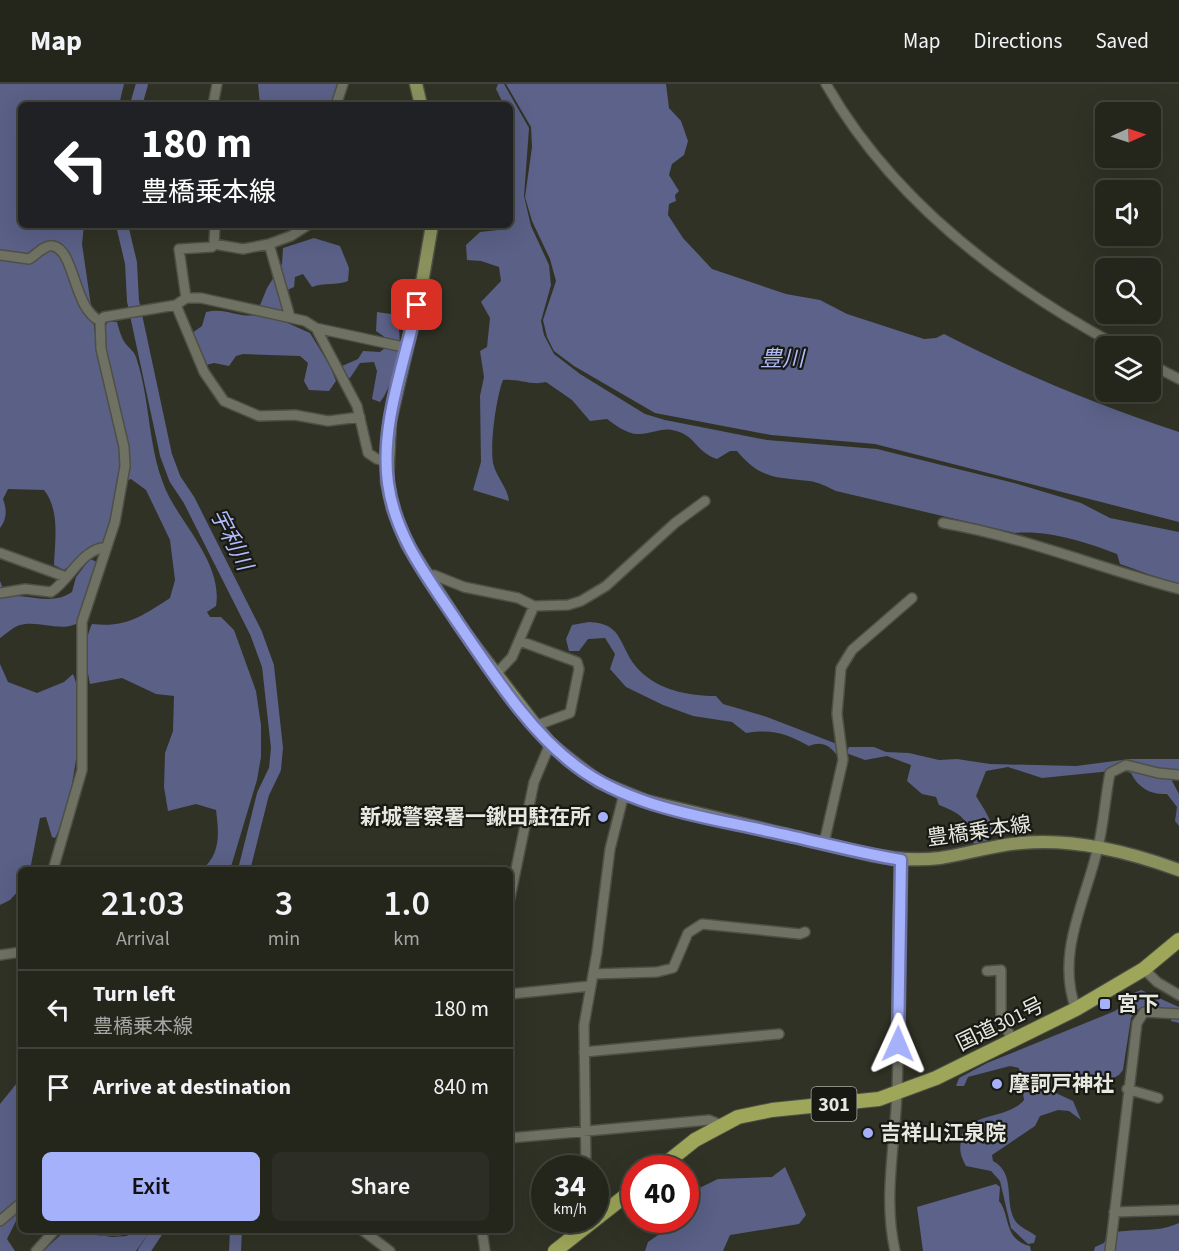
<!DOCTYPE html>
<meta charset="utf-8">
<style>
:root{--surface:#24261c;--page:#2c2e25;--text:#f1f3f6;--muted:#a3a5a3;--line:#41433b;--accent:#a6b1fc}
body{margin:0;font-family:"Source Sans 3","Noto Sans JP",sans-serif;background:var(--page);color:var(--text);height:100vh;display:flex;flex-direction:column;font-size:22px;white-space:nowrap}
*{box-sizing:border-box;margin:0}
p{font-size:20px;color:var(--muted)}
.icon{flex:none;width:33px;height:33px;fill:none;stroke:currentColor;stroke-width:2;stroke-linecap:round;stroke-linejoin:round}
.map{position:relative;flex:1;overflow:hidden}
.details{position:absolute;left:18px;top:783px;width:495px;height:366px;display:flex;flex-direction:column;background:var(--surface);border-radius:9px;box-shadow:0 6px 24px #0002,0 0 0 2px var(--line)}
.details>*{flex:none}
.banner{position:absolute;left:18px;top:18px;width:495px;height:126px;border-radius:9px;box-shadow:0 6px 24px #0002,0 0 0 2px var(--line);background:#202124;color:#fff;overflow:hidden}
.needle{width:39px;rotate:87deg}
.tools{position:absolute;left:1095px;top:18px;display:grid;gap:12px}
.tools a{display:grid;place-items:center;width:66px;height:66px;border-radius:9px;background:var(--surface);box-shadow:0 6px 24px #0002,0 0 0 2px var(--line);font-size:30px}
.speed{position:absolute;left:531px;top:1071px;display:flex;gap:12px;font-size:30px;font-weight:700;text-align:center}
.speed>*{display:grid;place-content:center;width:78px;height:78px;border-radius:50%;background:var(--surface);box-shadow:0 6px 24px #0002,0 0 0 2px var(--line);line-height:1}
.speed small{font-size:15px;font-weight:400}
.speed .limit{border:9px solid #d22;background:#fff;color:#111}
.pin{position:absolute;display:grid;place-items:center;width:51px;height:51px;color:#fff;margin:-26px;border-radius:12px;box-shadow:0 3px 9px #0006}
.me{position:absolute;width:66px;margin:-33px;rotate:1deg;stroke-linejoin:round;filter:drop-shadow(0 0 4px #0008)}
.turn{display:flex;align-items:center;gap:21px;height:126px;padding:0 24px;font-size:27px}
.turn .icon{width:78px;height:78px;stroke-width:2.5}
.turn b{display:block;font-size:42px;line-height:51px}
.eta{display:flex;justify-content:space-evenly;align-items:center;height:102px;text-align:center}
.eta b{font-size:36px;font-weight:600;line-height:42px}
.cta{display:flex;gap:12px;margin-top:auto;padding:12px 24px}
.cta a{flex:1;height:69px;border-radius:9px;background:var(--accent);color:#111;font-size:24px;font-weight:600;line-height:69px;text-align:center}
.cta a+a{background:var(--page);color:var(--text)}
ul{padding:0;list-style:none}
li{display:flex;align-items:center;gap:18px;height:78px;padding:0 24px;border-top:2px solid var(--line)}
li div{flex:1}
li b{display:block;font-size:22px}
li em{font-style:normal}
header{display:flex;align-items:center;gap:36px;box-sizing:border-box;height:84px;padding:0 30px;background:var(--surface);border-bottom:2px solid var(--line)}
header strong{font-size:28px}
nav{display:flex;gap:33px;margin-inline-start:auto;font-size:21px}
.map>svg:first-child{display:block}
</style>
<header>
<strong>Map</strong>
<nav><a>Map</a><a>Directions</a><a>Saved</a></nav>
</header>
<div class="map">
<svg width="1179" height="1167" viewBox="0 0 1179 1167">
<rect width="100%" height="100%" fill="#303225"/>
<path fill="#5a6086" d="M0,0H124L119,21H21V141H84L82,160L95,249H104L107,238H117C119,245 121,253 125,259C129,264 134,267 136,273C153,323 146,377 175,423C193,452 222,487 216,522L207,528L210,533H221L234,546L256,607L261,641V673L257,696L230,786H201C221,771 219,749 216,726L196,720L168,727L164,703L165,669L173,647L174,612L156,610L122,594L90,600C86,581 83,558 92,540C126,544 142,532 170,514L175,496L170,456L146,406L131,395L120,399L104,457L64,486L54,481C55,456 60,426 44,406L8,405L3,415C7,426 7,435 0,444Z
M258,0H339L331,21H260Z
M498,0H504L529,44L524,112L531,142L549,181L551,201L541,237L544,251L554,270L580,290L645,330L665,336L767,356L877,365L1014,399L1081,419L1110,434L1179,448V501L1120,480L1117,470C1086,458 1048,446 1015,449L836,407C828,403 818,398 809,397C776,393 760,395 737,367H730L717,375C694,367 697,351 672,346C661,344 650,350 640,350C628,351 615,341 607,335L590,337L572,316L546,298C531,302 518,294 503,296C496,314 490,360 493,379C496,393 508,404 509,417L473,406L481,378L480,312L484,293L480,267L487,263L490,234L481,218L501,197L499,183L481,177L467,176L466,161L480,148L498,146L499,141H510V21H504L496,5Z
M314,154L340,162L349,184L348,197C336,202 325,198 312,203L303,190L295,193L294,203L281,209L283,237L310,249L330,282L336,297L329,307L309,306L304,297L308,279L300,272L243,270L236,272L229,282L214,279L206,281L192,249L202,242L206,228C226,223 237,234 256,231L267,204L282,180L283,164Z
M377,228L391,230C393,233 397,238 398,242C404,260 392,304 380,318L372,315L377,287L374,278L360,279L350,294L347,293L342,282L358,275L363,267L380,268L385,264L386,254L376,247Z
M90,475L97,478L76,540C58,548 40,536 20,541C13,543 6,550 0,554V497L6,512C29,510 52,522 72,508L76,493Z
M589,538C625,539 618,564 639,586C658,606 689,612 716,612L723,620L767,633L837,660L839,670H836C829,661 821,657 809,662C784,649 774,645 746,649L732,638L693,632L663,621L626,603L610,585L615,570L605,554L588,555L579,567H569L566,555L572,541Z
M0,580L8,598L37,609L64,598L73,590C88,622 73,723 55,754L52,753L46,733L40,734L30,786H21V804L10,816L0,821Z
M849,663H874L886,668L909,669L939,676L957,675L990,680L1076,682L1130,675H1179V689L1172,697L1179,710V742L1175,737L1177,723L1167,710C1151,711 1138,704 1131,689L1121,686L1042,694L1008,683L986,687L976,712C984,726 997,740 989,756L974,760C966,734 964,731 939,721L936,713L922,710L907,697L911,681L887,672L865,676L846,669Z
M1141,906L1179,923V939L1171,937V934L1154,925H1138L1131,934L1123,986L1119,991L1093,1005L1070,997L1060,998L1056,1009L1073,1017L1081,1036L1069,1027L1058,1026L1040,1032L1035,1042L992,1071L993,1077C1017,1090 1003,1119 1016,1138C1021,1144 1030,1147 1036,1152L1034,1159L1028,1160L1011,1144L1000,1097L991,1087L966,1082C961,1072 959,1068 961,1056C966,1027 1007,1037 1024,1016L1019,984L1010,982L968,993L964,1002H956L959,994L987,979L1115,927L1127,918L1131,910Z
M21,994V1112L9,1124L19,1131L7,1155L15,1167H0V1020Z
M785,1083L806,1131L799,1140L730,1151L723,1167H645L648,1158L661,1149L663,1136H686V1107L691,1108L718,1095L772,1093Z
M1179,1139V1167H1094L1095,1163L1104,1159L1108,1150C1132,1143 1156,1150 1179,1139Z
M66,1146L112,1153L127,1152L132,1146H151L136,1167H43Z"/>
<path fill="#5c6289" d="M506,0H666L669,24L681,37L688,57L684,71L672,80L669,91L679,107L675,111L676,117L669,120L668,131L683,154L712,185L786,210L820,216L847,230L924,255L936,254L944,250C1020,289 1098,321 1179,348V438L875,360L771,351L655,329L574,282L554,267L547,253L543,236L556,197L550,175L532,137L525,113L532,63L531,43Z
M996,1100L1000,1103L999,1117C1011,1132 1003,1155 1030,1162L1031,1167H923L917,1123Z"/>
<g fill="none" stroke-linecap="round" stroke-linejoin="round">
<path stroke="#5c6289" stroke-width="12" d="M136,21L142,0
M122,141L131,179L133,217L166,371L175,395L189,416L256,549L268,582L277,664L275,685L263,710L244,786
M144,1167L158,1146
M235,1167L236,1146"/>
<g stroke="#4e5045" stroke-width="12">
<path id="minor" d="M826,0C892,116 1003,200 1118,262
M213,21L217,0
M336,21L343,0
M214,160L215,141
M0,171L29,175C36,171 45,160 53,162C75,166 73,224 100,237
M186,214L179,165L212,163L214,160L243,165L269,160
M176,221L204,288L224,317L259,332L295,331L328,337L360,333
M290,233L269,160L291,152L308,141
M100,237L104,233L176,221L186,214H201L305,237L316,244L357,322L368,369L377,375L386,377
M316,244L408,264
M1150,280L1179,295
M943,439C1024,453 1099,484 1179,505
M0,469L66,493
M428,495L434,491L464,503L518,514L534,522L568,521L581,517L606,502L675,439L705,417
M0,509L25,505L51,508C71,495 81,465 107,463
M520,557L577,578L579,585L570,629L535,642
M495,591L512,573L534,522
M824,759L843,676L837,630L841,584L852,566L912,514
M53,786L82,686V538L115,438L125,382L124,363L101,265L100,237
M510,814L534,698L550,660
M0,871L21,868
M1144,885L1157,898L1179,911
M987,887L1001,886V932L1013,958
M593,890L657,888L673,884L688,849L702,840L800,850L805,848
M510,910L590,902
M1076,925C1055,870 1086,816 1098,763C1104,739 1105,714 1110,689L1126,681L1158,689L1179,691
M584,968L779,950
M1127,1005L1158,1014
M510,1054L709,1036L721,1041
M586,1084L584,941L597,868L610,765L624,710
M596,1107L603,1130
M1114,1128L1179,1126
M0,1137L21,1119
M100,1146H119
M362,1146L390,1167
M482,1146L485,1167
M36,1167L55,1146
M895,1167C883,1114 895,1062 897,1008C900,931 895,853 901,776
M1110,1167L1137,939L1144,928L1179,930"/>
</g>
<g stroke="#4e5045" stroke-width="15">
<path id="major" d="M416,0L421,21
M432,141L422,199L390,337L387,398L393,425L407,460L464,548L550,660L599,698L646,717L871,771C894,775 916,777 940,774C967,770 994,761 1021,759C1075,754 1129,768 1179,786"/>
</g>
<g stroke="#4e5045" stroke-width="16">
<path id="highway" d="M660,1084L695,1056L738,1033L772,1026L879,1015L936,994L1076,925L1144,885L1179,856
M555,1167L634,1105"/>
</g>
<use href="#minor" stroke="#6f7163" stroke-width="9"/>
<use href="#major" stroke="#8b915d" stroke-width="12"/>
<use href="#highway" stroke="#9ea759" stroke-width="14"/>
</g>
<g fill="none" stroke-linecap="round" stroke-linejoin="round">
<g stroke="#6c73a4" stroke-width="15">
<path id="route" d="M417,221C405,278 380,340 388,399C395,453 429,495 458,539C492,588 528,646 576,682C631,724 707,733 772,748C815,757 858,769 901,776L898,960"/>
</g>
<use href="#route" stroke="#a6b1fc" stroke-width="10"/>
</g>
<g fill="#a6b1fc" stroke="#181913" stroke-width="2">
<circle cx="603" cy="733" r="6"/>
<rect x="1099" y="914" width="12" height="12" rx="3"/>
<circle cx="997" cy="1000" r="6"/>
<circle cx="868" cy="1049" r="6"/>
</g>
<g text-anchor="middle" stroke-width="4.5" stroke-linejoin="round" paint-order="stroke">
<rect fill="#181913" stroke="#a9aaa2" stroke-width="1.5" x="811.5" y="1003" width="45" height="34" rx="4.5"/>
<g font-size="20" font-weight="bold" fill="#e7e8e0">
<text x="834" y="1027">301</text>
</g>
<g font-size="21" font-weight="bold" fill="#e7e8e0" stroke="#181913" text-anchor="start">
<text x="591" y="740" text-anchor="end">新城警察署一鍬田駐在所</text>
<text x="1117" y="927">宮下</text>
<text x="1009" y="1007">摩訶戸神社</text>
<text x="880" y="1056">吉祥山江泉院</text>
</g>
<g font-size="21" fill="#e7e8e0" stroke="#181913">
<text transform="translate(979 747) rotate(-8)" y="7">豊橋乗本線</text>
<text transform="translate(1000 940) rotate(-26)" y="7">国道301号</text>
</g>
<g font-size="22" font-style="italic" fill="#b1bbfb" stroke="#181913">
<text x="782" y="282">豊川</text>
<text transform="translate(232 455) rotate(63)" y="8">宇利川</text>
</g>
</g>
</svg>
<div class="tools">
<a><svg class="needle" viewBox="-14 -14 28 28"><path d="M0-13l5 13h-10z" fill="#e53935"/><path d="M0 13l5-13h-10z" fill="#a3a5a3"/></svg></a>
<a><svg class="icon" aria-label="sound" viewBox="0 0 24 24"><path d="M4 9h4l5-4v14l-5-4H4zM17 9q2 3 0 6"/></svg></a>
<a><svg class="icon" aria-label="search" viewBox="0 0 24 24"><circle cx="10" cy="10" r="6"/><path d="M15 15l6 6"/></svg></a>
<a><svg class="icon" aria-label="layers" viewBox="0 0 24 24"><path d="M12 4l9 5-9 5-9-5zM3 14l9 5 9-5"/></svg></a>
</div>
<div class="speed"><div>34<small>km/h</small></div><div class="limit">40</div></div>
<div class="pin" style="left:417px;top:221px;background:#d93025"><svg class="icon" aria-label="arrive" viewBox="0 0 24 24"><path d="M6 21V4h12l-3 4 3 4H6"/></svg></div>
<svg class="me" style="left:898px;top:960px" viewBox="-20 -20 40 40"><path d="M0-17L14 15 0 8-14 15z" fill="#a6b1fc" stroke="#fff" stroke-width="4"/></svg>
<div class="banner">
<div class="turn"><svg class="icon" aria-label="left" viewBox="0 0 24 24"><path d="M17 20v-9H6M10 6l-5 5 5 5"/></svg><div><b>180 m</b>豊橋乗本線</div></div>
</div>
<section class="details">
<div class="eta">
<div><b>21:03</b><p>Arrival</p></div>
<div><b>3</b><p>min</p></div>
<div><b>1.0</b><p>km</p></div>
</div>
<ul>
<li><svg class="icon" aria-label="left" viewBox="0 0 24 24"><path d="M17 20v-9H6M10 6l-5 5 5 5"/></svg><div><b>Turn left</b><p>豊橋乗本線</p></div><em>180 m</em></li>
<li><svg class="icon" aria-label="arrive" viewBox="0 0 24 24"><path d="M6 21V4h12l-3 4 3 4H6"/></svg><div><b>Arrive at destination</b></div><em>840 m</em></li>
</ul>
<div class="cta"><a>Exit</a><a>Share</a></div>
</section>
</div>
